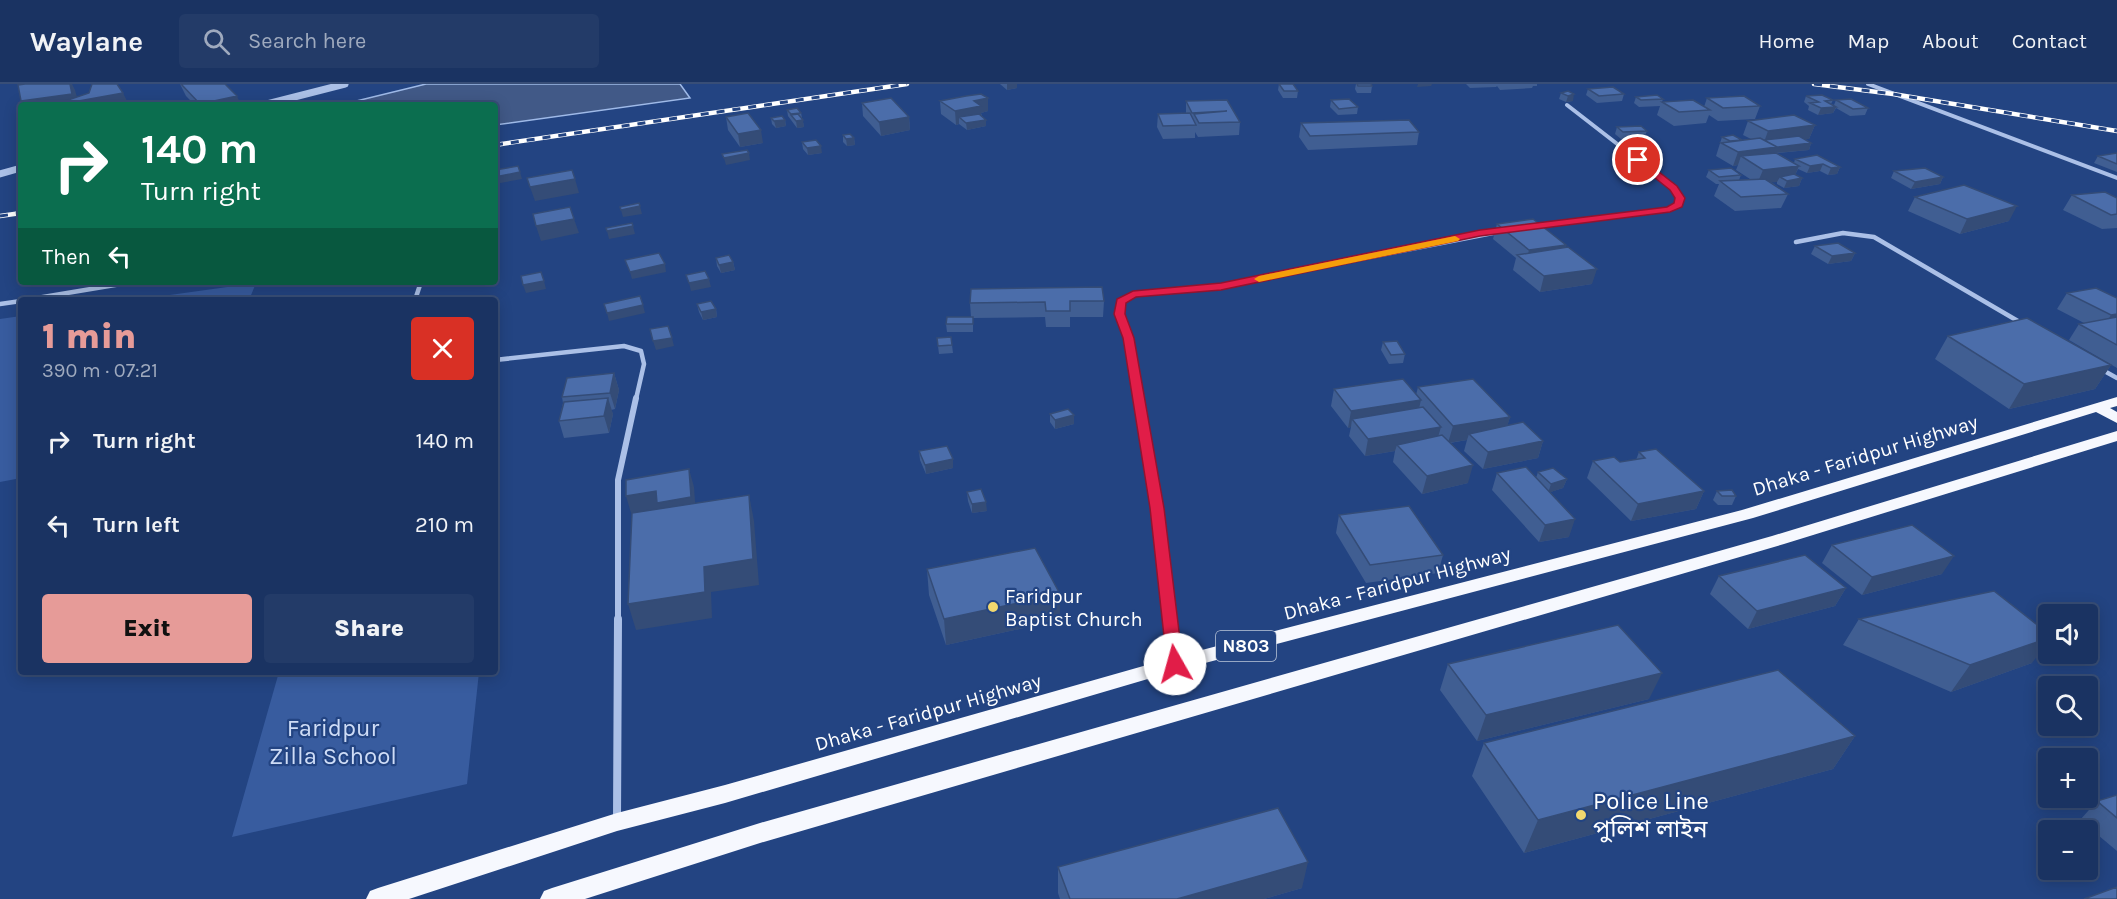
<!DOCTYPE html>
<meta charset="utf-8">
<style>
:root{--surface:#1a3362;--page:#233b68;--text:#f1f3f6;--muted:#9faabe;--line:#384e77;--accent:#e69b98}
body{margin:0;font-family:Karla,"Noto Sans Bengali",sans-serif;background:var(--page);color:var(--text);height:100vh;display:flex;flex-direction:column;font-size:22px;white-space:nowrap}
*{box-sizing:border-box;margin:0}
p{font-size:20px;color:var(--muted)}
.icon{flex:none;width:33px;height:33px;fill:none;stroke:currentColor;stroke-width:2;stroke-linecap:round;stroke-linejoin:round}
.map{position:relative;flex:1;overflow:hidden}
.details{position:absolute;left:18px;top:213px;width:480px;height:378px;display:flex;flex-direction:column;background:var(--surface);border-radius:6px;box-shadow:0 3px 15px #0003,0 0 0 2px var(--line)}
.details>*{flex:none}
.banner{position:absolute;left:18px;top:18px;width:480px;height:183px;border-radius:6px;box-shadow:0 3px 15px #0003,0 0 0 2px var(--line);background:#0b6e4f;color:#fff;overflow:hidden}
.buttons{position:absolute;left:2038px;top:520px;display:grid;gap:12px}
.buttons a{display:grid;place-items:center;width:60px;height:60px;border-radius:6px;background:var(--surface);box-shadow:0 3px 15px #0003,0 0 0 2px var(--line);font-size:30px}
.pin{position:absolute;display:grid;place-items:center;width:51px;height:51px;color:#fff;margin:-26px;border:3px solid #fff;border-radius:50%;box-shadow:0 2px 6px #0007}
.me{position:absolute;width:66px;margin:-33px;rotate:353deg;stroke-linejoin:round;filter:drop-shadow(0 0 4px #0008)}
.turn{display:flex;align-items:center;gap:21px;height:126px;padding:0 24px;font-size:27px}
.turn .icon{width:78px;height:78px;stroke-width:2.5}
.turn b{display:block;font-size:42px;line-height:51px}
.then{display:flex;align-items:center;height:57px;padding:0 24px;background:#0003;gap:12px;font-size:22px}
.round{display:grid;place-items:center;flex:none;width:63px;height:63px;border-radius:6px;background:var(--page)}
.overview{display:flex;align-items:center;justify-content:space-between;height:102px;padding:0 24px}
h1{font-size:36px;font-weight:800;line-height:45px;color:var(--accent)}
.button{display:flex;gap:12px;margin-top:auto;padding:12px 24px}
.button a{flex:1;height:69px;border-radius:6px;background:var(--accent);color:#111;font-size:24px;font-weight:800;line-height:69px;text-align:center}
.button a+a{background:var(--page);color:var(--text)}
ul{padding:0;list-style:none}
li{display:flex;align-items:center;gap:18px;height:84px;padding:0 24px}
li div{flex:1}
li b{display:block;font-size:22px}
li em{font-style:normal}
header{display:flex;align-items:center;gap:36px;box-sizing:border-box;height:84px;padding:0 30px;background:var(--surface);border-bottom:2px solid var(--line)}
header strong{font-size:28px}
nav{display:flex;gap:33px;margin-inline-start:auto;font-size:21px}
.search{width:420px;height:54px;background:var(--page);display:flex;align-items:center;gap:15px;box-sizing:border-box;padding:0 21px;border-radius:6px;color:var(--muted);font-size:22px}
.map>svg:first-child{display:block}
</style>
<header>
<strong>Waylane</strong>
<div class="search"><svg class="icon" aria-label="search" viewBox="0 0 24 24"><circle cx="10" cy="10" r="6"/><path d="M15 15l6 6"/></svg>Search here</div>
<nav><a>Home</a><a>Map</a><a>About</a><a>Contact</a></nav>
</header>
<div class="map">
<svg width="2117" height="815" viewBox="0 0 2117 815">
<rect width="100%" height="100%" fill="#234482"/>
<path fill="#385c9f" d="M256,199L249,216H134Z
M21,232V394L0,398V235Z
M279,588H479L467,700L232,753Z"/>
<path fill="#415987" stroke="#9fbae8" stroke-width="1.5" d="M426,0H680L690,14L495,41V21H340Z"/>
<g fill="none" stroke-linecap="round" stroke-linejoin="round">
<path stroke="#abc0e7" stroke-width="4" d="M1868,0L2117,94
M1559,140L1670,125L1679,121L1680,114L1674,104L1567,21"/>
<path stroke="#abc0e7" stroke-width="4.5" d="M1534,143L1570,138
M1796,158L1843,149L1874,153L2023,240
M25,216L133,198
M415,216L421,198
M0,220L21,217
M495,276L624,262L641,267L644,280L636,315
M2099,284L2117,294
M1138,315L1128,254L1120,230V218L1133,210L1222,202L1503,147"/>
<path stroke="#abc0e7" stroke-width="6" d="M1138,314L1157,424L1170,536
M618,536V396L636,314"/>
<path stroke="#abc0e7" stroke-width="8" d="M1170,535L1175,580
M617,736L618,535"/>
<path stroke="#abc0e7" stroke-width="7" d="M263,21L345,0
M0,90L21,84"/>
<path fill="#f6f8fe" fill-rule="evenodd" d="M2117,313V322L2110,324L2117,328V339L2096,328L1753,434L1175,587L725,719L617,747L409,815H366L370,807L378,804L617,729L725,701L1175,573L1742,426Z
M2117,347V357L1784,460L760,759L585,815H540L544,807L552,804L760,739L1772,452Z"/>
<g stroke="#fff" stroke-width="4.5">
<path id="rail" d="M1814,0L1893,10L2117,47
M495,61L907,0
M0,132L21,129"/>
</g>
<use href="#rail" stroke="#234482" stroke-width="3" stroke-dasharray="8" stroke-linecap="butt"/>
</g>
<path fill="#405e92" d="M180,0L241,21H195L186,12Z
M1000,0H1017V4L1007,6Z
M1279,0L1298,7L1297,14H1283L1278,6Z
M1356,0H1371L1372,2L1371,9H1357L1355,5Z
M1466,0H1537V2H1533L1532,4L1500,6L1497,2L1496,3L1470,4Z
M1588,5L1624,10L1622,17L1597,19L1586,11Z
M1568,7L1573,17L1566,18L1559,15L1561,9Z
M1806,12L1833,16L1831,20L1834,21L1836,16L1868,24L1865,31L1850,32L1836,24L1833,29L1818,31L1808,26L1809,22L1804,18Z
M1636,13L1663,15L1662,18L1704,23L1707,14L1760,22L1755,35L1718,37L1709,31L1706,39L1674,42L1657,31L1660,22L1639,23L1634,19Z
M988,14V27L981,29L982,32L986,36V42L967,46L959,40L956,41L941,30L940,17Z
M1331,16L1358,23L1357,30L1338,31L1330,23Z
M1186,17L1240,38L1239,51L1198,53L1195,48V54L1163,55L1157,43L1158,30L1186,29Z
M862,19L909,33L910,46L881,52L863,32Z
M787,26L801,29L804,43L797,44L788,32Z
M726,33L763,59L740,63L728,46Z
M771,34L785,36L786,42L776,44L772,40Z
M1748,37L1815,41L1809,55H1805L1811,59L1809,66L1777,69L1794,79L1795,75L1840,83L1837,90L1828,91L1820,87L1807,89L1798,85L1795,91L1802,94L1799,102L1784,104L1777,100V98H1771L1788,110L1781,124L1735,127L1714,112L1719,100H1716L1706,93L1709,86L1741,91L1739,96L1750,95L1736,86L1738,81L1733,82L1716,72L1722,53L1742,56L1751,55L1743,51Z
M1301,39L1419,48L1417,61L1308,66L1299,53Z
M1617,43L1647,47L1644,54L1621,55L1615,50Z
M843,51L854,54L855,61L847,62L843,58Z
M802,58L822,69L808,71L803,65Z
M2117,69V88L2094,79L2098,72Z
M1894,87L1943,93L1940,100L1911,105L1891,94Z
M2072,111L2117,114V144L2102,145L2063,126Z
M1915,113L2009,137L1960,150L1908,127Z
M1497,140L1566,161L1565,164L1592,200L1540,208L1513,186L1516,174L1493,155Z
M1815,162L1855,169L1851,177L1828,180L1811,170Z
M716,174L733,178L735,186L721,189L717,182Z
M2067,209L2117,214V284L2069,256L2079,240L2084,239L2057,225Z
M1104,217L1103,233H1070V243H1046L1045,233L973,234V248H947L946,240L971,233L970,219Z
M697,220L716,225L717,233L703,236L699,228Z
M1948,252L2111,281L2095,305L2009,325L1935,275Z
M951,253L953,269L939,270L937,254Z
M1383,258L1405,270L1403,279L1389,280L1381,266Z
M614,289L619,306L615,325L611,326L613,330L609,349L564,354L559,337L563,319L562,313Z
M1418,303L1510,333L1507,342L1543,357L1538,374L1483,385L1464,367L1467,356L1450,359L1468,399L1422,410L1393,378L1395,367L1365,372L1349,352L1351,343L1348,344L1331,322L1334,305L1416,311Z
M1050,330L1074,340L1055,345L1050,338Z
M919,367L953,375V384L926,390L920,376Z
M1639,368L1704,407L1696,425L1631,437L1587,394L1593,377L1620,378L1636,376Z
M1538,388L1567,395L1563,404L1550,408L1569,453L1539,458L1492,406L1497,389L1536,394Z
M1717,407L1736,412L1732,421H1718L1713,416Z
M967,408L987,427L972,429L968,417Z
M1339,431L1443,471L1438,489L1366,499L1336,449Z
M1832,461L1942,490L1862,511L1822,479Z
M927,485L1060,536L946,561L929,511Z
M1719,492L1846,504L1835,522L1748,545L1710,510Z
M1859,535L2032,579L1951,608L1843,561Z
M1448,580L1649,615L1477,657L1440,606Z
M1855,652L1833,685L1524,769L1472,692L1484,659Z
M2117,711V767L2080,736L2097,717Z
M1058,783L1302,804L1264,815H1060L1058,809Z"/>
<path fill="#344c77" d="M70,0H72L75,6L78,17L123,9L129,21H23L21,17Z
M1007,0H1017V4L1007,6Z
M1418,0H1432L1431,2L1417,3Z
M1574,10L1573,17L1566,18L1568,12Z
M237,12L241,21L200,20Z
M988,14V27L981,29L982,35L959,33V40L956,41L955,27L974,17Z
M1836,23L1833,29L1818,31L1821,24Z
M909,33L910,46L881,52L879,38Z
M785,36L786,42L776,44L774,37Z
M803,36L804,43L797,44L796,37Z
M986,36V42L967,46L966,39Z
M1815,41L1809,55L1763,61L1768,47Z
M761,46L763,59L740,63L738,50Z
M854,54L855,61L847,62L846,55Z
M1811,59L1809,66L1741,72L1738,81L1733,82L1738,68Z
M821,62L822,69L808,71L807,64Z
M749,69L750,76L726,81L724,74Z
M1823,80L1820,87L1807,89L1810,82Z
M1799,82L1793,96L1802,94L1799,102L1784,104L1787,97L1780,93L1777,98L1757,100L1763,86Z
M1840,83L1837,90L1828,91L1831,84Z
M520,88L522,95L495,100V93Z
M1943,93L1940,100L1911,105L1915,98Z
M575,95L579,109L535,117L530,103Z
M640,122L642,130L623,133L621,126Z
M2017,122L2009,137L1960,150L1967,135Z
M574,135L579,149L541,157L536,142Z
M633,142L635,150L609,155L607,147Z
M1566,161L1562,176L1526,178L1529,166Z
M1855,169L1851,177L1828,180L1832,172Z
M733,178L735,186L721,189L719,181Z
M665,180L666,188L632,195L630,188Z
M1597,185L1592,200L1540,208L1544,192Z
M709,195L711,203L691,207L689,199Z
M544,197L546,205L526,209L523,201Z
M643,221L645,229L609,237L607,229Z
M716,225L717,233L703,236L701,228Z
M2117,230V244L2101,247L2111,231Z
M672,254L674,262L656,266L653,257Z
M2111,281L2095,305L2009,325L2024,300Z
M614,289L619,306L615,325L610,309Z
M608,314L613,330L609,349L604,332Z
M1421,316L1417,333L1352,335L1351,343L1348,344L1351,327Z
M1074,331V340L1055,345V336Z
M1510,333L1505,350H1469L1467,356L1448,359L1453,342Z
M1441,343L1436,360L1397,361L1395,367L1365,372L1368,355Z
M1543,357L1538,374L1483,385L1488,368Z
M953,375V384L926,390L925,381Z
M1473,381L1468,399L1422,410L1427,392Z
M689,385L694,403L696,431L658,425L631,429L626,412Z
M1567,395L1563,404L1548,409L1551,400Z
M1704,407L1696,425L1631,437L1638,420Z
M749,411L754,437L759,501L711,508L712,534L636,546L628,520L704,483Z
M986,418L987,427L972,429V420Z
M1575,435L1569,453L1539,458L1545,441Z
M1954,472L1942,490L1862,511L1872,493Z
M1846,504L1835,522L1748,545L1757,527Z
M1060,510V536L946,561L944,535Z
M2049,554V557L2032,579L1951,608L1970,581Z
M1662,589L1649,615L1477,657L1486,631Z
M1855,652L1833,685L1524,769L1538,736Z
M1308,778L1302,804L1264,815H1177Z"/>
<path fill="#4b6daa" stroke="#344c77" stroke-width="1.5" d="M25,0H70L72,10L21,17L18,1Z
M92,0H117L123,9L62,20V18L89,9Z
M181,0H225L237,12L200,20Z
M1279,0H1293L1298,7H1284Z
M1357,0H1371L1372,2H1358Z
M1613,3L1624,10L1599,12L1588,5Z
M1568,7L1574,10L1568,12L1561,9Z
M981,10L988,14L974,17L981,22L955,27L940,17L966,12Z
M1657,11L1663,15L1641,16L1636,13Z
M1822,11L1833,16L1825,17L1836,23L1821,24L1810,19L1819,18L1806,12Z
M1744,12L1760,22L1723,24L1707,14Z
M891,14L909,33L879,38L862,19Z
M1349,15L1358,23L1339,25L1331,16Z
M1851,15L1868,24L1853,25L1836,16Z
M1227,16L1240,38L1199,39L1194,30L1227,27L1192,29L1186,17Z
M1693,16L1710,26L1679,28L1662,18Z
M137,17L143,21H114Z
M797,24L801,29L791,30L787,26Z
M748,29L761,46L738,50L726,33Z
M1190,29L1196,41L1163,42L1158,30Z
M798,30L803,36L796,37L791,31Z
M979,30L986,36L966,39L959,33Z
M1794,31L1815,41L1768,47L1748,37Z
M782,32L785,36L774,37L771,34Z
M1409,36L1419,48L1310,52L1301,39Z
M1641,42L1647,47L1623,48L1617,43Z
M850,50L854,54L846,55L843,51Z
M1733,51L1742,56L1730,57L1722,53Z
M1799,52L1811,59L1777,63L1764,56Z
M1760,54L1777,63L1738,68L1721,59Z
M816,56L821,62L807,64L802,58Z
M747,66L749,69L724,74L722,70Z
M1776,69L1799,82L1763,86L1741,72Z
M2117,69V80L2098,72Z
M1817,71L1840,83L1831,84L1823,80L1810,82L1795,75Z
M518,82L520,88L495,93V86Z
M1731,84L1741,91L1719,93L1709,86Z
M1925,84L1943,93L1915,98L1894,87Z
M572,86L575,95L530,103L527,94Z
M1794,90L1802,94L1787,97L1780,93Z
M1765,95L1788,110L1741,113L1720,97Z
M1964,101L2017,122L1967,135L1915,113Z
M2105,108L2117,114V130L2111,131L2072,111Z
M639,119L640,122L621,126L620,123Z
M570,123L574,135L536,142L533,130Z
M1533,135L1566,161L1529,166L1497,140Z
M632,139L633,142L607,147L606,144Z
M1838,159L1855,169L1832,172L1815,162Z
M1568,163L1597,185L1544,192L1517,171Z
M659,169L665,180L630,188L625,176Z
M729,171L733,178L719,181L716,174Z
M705,187L709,195L689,199L686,191Z
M541,188L544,197L523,201L521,192Z
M1102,203L1104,217H1070V227H1046L1045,218L970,219L971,205Z
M2096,204L2117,214V230L2111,231L2067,209Z
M640,212L643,221L607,229L604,220Z
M711,217L716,225L701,228L697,220Z
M947,233H973V240H946Z
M2027,234L2111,281L2024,300L1948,252Z
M2117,234V261L2079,240L2117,233Z
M668,242L672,254L653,257L650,245Z
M951,253L952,261L938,262L937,254Z
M1397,257L1405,270L1391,271L1383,258Z
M614,289L610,309L562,313L567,294Z
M1403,295L1421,316L1351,327L1334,305Z
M1473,295L1510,333L1453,342L1418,303Z
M608,314L604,332L559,337L564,318Z
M1423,323L1441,343L1368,355L1352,335Z
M1068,325L1074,331L1055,336L1050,330Z
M1523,338L1543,357L1488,368L1469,350Z
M1442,351L1473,381L1427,392L1397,361Z
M947,362L953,375L925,381L919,367Z
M1656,365L1704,407L1638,420L1593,377L1614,373L1620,378L1645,374L1639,368Z
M1526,383L1575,435L1545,441L1497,389Z
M1553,384L1567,395L1551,400L1538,388Z
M689,385L691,413L657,419L656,407L626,412V396Z
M981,405L986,418L972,420L967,408Z
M1732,406L1736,412H1722L1717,407Z
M749,411L753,475L704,483L705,508L628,520L632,429Z
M1409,422L1443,471L1370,481L1339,431Z
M1912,441L1954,472L1872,493L1832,461Z
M1035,464L1060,510L944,535L927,485Z
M1805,471L1846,504L1757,527L1719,492Z
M1994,507L2049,550V554L1970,581L1859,535Z
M1618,541L1662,589L1486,631L1448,580Z
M1778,586L1855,652L1538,736L1484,659Z
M2117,711V734L2097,717Z
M1278,724L1308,778L1177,815H1070L1058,783Z
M2117,803V815H2084Z"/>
<path fill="#e11d48" stroke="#92132f" stroke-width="1.5" d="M1635,74H1641L1677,102L1685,114L1682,123L1670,128L1480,152L1221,206L1136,213L1126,219L1125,230L1134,254L1164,424L1183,580L1181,585H1169L1167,580L1150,424L1123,254L1114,230L1117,215L1133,207L1221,199L1480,146L1667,123L1674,119L1675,114L1670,106L1635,78Z"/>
<path fill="#f59e0b" d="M1455,152L1460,155L1458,157L1259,198L1254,195L1259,192Z"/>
<g fill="#f2d86e" stroke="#234482" stroke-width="2">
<circle cx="993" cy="523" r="6"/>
<circle cx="1581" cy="731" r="6"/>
</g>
<g text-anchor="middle" stroke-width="4.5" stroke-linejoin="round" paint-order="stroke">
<rect fill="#234482" stroke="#bdc7da" stroke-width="1.5" x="1216" y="547" width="60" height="30" rx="4.5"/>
<g font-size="18" font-weight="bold" fill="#fff">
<text x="1246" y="568">N803</text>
</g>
<g font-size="20" fill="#fff" stroke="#234482">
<text transform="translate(1865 371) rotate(-17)" y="7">Dhaka - Faridpur Highway</text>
<text transform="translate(1397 499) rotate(-15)" y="7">Dhaka - Faridpur Highway</text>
<text transform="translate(928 628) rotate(-16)" y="7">Dhaka - Faridpur Highway</text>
</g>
<g font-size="20" fill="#fff" stroke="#234482" text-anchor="start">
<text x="1005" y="519">Faridpur<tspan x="1005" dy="23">Baptist Church</tspan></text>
</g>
<g font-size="24" fill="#cedcf6" stroke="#234482">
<text x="333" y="652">Faridpur<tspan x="333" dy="28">Zilla School</tspan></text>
</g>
<g font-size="24" fill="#fff" stroke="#234482" text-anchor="start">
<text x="1593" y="725">Police Line<tspan x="1593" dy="28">পুলিশ লাইন</tspan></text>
</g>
</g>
</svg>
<div class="buttons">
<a><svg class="icon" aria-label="sound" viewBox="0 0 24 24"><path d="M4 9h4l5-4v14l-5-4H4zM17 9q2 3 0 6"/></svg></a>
<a><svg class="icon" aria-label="search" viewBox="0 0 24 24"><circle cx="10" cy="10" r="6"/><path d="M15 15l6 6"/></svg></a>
<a>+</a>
<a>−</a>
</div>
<div class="pin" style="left:1638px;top:76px;background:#d93025"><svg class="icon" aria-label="arrive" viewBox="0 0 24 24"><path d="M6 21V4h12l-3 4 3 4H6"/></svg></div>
<svg class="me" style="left:1175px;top:580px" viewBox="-20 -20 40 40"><circle r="19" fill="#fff"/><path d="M0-13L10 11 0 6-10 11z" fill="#e11d48"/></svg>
<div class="banner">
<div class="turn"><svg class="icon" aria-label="right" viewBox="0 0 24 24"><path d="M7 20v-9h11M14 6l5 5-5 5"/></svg><div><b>140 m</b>Turn right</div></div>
<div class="then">Then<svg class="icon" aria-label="left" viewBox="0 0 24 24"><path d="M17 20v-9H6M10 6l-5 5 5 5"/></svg></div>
</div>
<section class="details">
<div class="overview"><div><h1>1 min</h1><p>390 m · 07:21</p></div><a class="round" style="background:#d93025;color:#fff"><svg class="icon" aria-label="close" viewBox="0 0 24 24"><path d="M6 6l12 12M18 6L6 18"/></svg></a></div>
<ul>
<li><svg class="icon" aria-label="right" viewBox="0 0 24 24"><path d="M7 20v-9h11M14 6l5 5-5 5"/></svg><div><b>Turn right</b></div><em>140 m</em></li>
<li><svg class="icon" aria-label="left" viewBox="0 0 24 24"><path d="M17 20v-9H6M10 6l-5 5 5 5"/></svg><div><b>Turn left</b></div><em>210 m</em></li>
</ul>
<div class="button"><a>Exit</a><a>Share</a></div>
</section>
</div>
